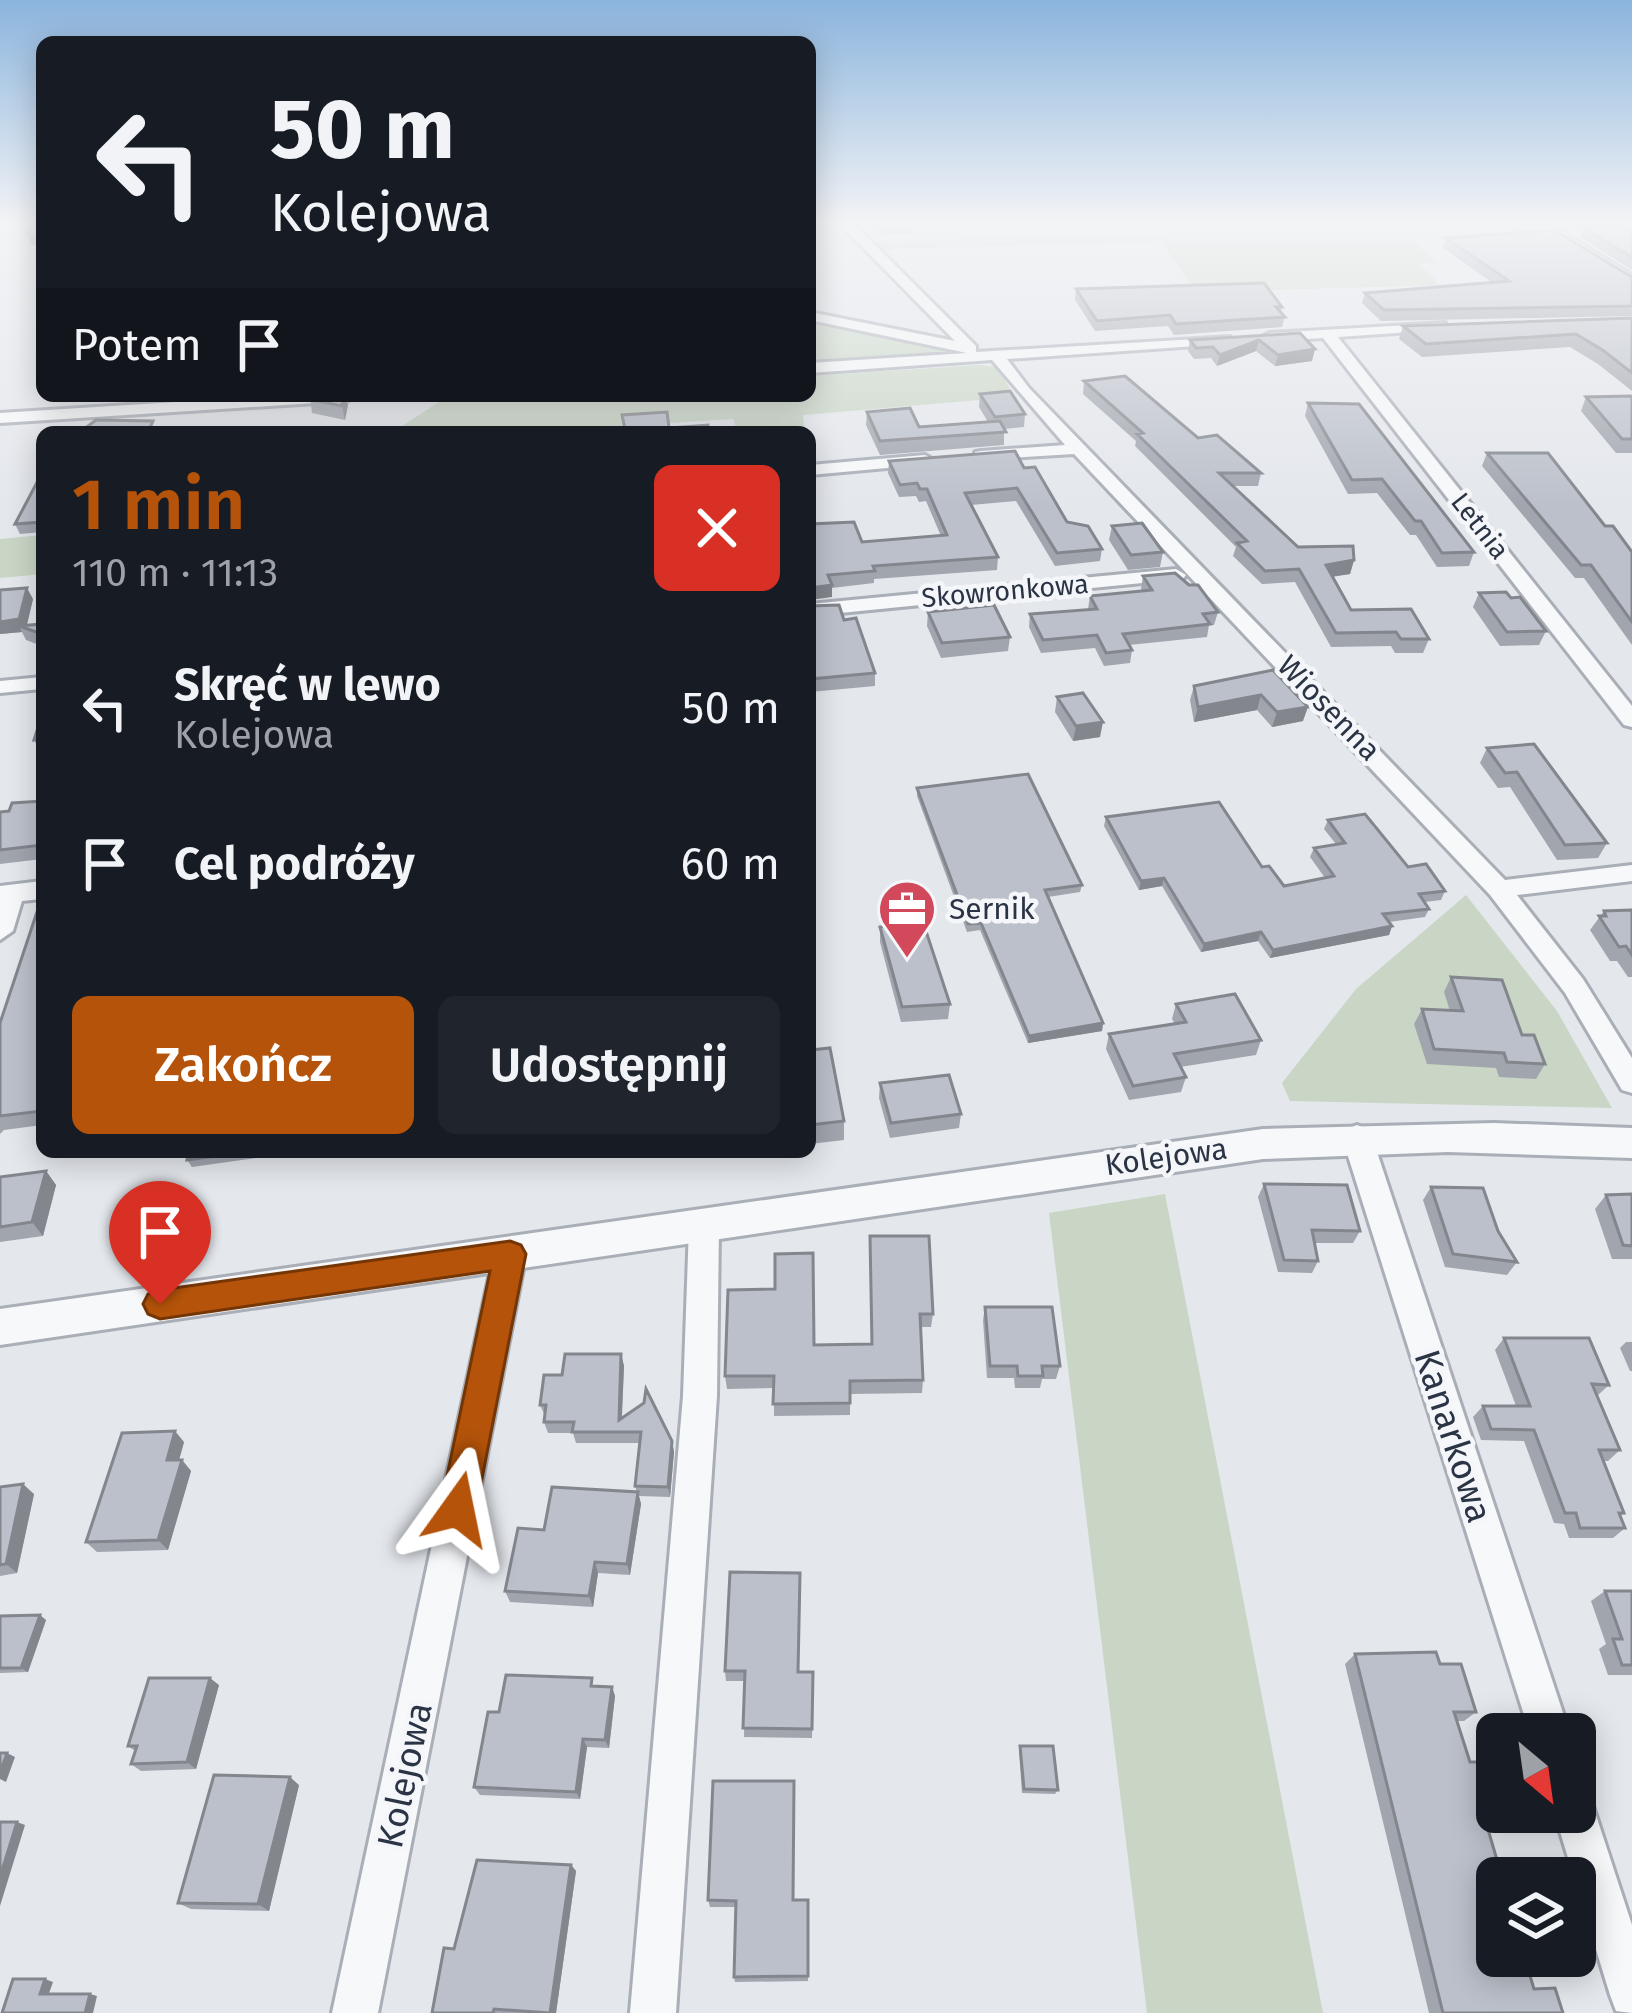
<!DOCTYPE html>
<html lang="pl">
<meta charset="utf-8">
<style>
:root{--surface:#171b24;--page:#20242c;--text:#f1f3f6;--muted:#9ea1a6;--accent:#b45309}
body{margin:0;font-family:"Fira Sans",sans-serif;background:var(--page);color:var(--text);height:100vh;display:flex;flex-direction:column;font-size:45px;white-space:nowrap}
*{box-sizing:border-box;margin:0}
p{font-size:39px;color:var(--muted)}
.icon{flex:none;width:66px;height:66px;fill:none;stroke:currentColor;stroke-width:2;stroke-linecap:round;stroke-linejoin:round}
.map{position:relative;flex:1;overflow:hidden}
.panel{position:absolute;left:36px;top:426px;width:780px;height:732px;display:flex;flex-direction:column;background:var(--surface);border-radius:18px;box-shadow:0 6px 30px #0003}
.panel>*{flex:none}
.guide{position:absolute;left:36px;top:36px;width:780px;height:366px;border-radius:18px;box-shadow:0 6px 30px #0003;background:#171b24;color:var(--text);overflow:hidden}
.needle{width:78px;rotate:151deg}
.tools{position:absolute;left:1476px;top:1713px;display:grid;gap:24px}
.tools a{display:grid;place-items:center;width:120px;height:120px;border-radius:18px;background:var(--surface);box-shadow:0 6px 30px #0003;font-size:60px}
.pin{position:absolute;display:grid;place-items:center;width:102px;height:102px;color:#fff;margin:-123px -51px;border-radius:50% 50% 50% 0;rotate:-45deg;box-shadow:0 0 12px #0007}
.pin .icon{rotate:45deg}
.me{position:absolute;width:132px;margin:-66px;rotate:12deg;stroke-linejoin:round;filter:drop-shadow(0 0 9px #0008)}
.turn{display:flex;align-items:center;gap:42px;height:252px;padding:0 36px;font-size:54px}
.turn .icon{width:156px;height:156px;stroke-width:2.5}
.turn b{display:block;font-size:84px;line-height:102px}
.then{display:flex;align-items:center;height:114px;padding:0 36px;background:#0003;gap:24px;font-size:45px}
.round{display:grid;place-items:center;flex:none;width:126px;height:126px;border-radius:18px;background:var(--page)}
.overview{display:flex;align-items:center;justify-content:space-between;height:204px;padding:0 36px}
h1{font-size:72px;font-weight:600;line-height:90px;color:var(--accent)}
.action{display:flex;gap:24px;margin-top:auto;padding:24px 36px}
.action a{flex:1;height:138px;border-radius:18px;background:var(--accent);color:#fff;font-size:48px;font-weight:600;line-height:138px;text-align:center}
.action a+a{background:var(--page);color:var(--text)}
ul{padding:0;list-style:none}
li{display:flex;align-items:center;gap:36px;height:156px;padding:0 36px}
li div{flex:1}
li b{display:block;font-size:45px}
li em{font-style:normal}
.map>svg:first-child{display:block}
</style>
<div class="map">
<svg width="1632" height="2013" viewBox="0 0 1632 2013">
<rect width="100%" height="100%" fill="#e4e7ec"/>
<path fill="#c9d6c5" d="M1179,225H1419L1429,233L1408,234L1436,263L1419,264L1440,285L1196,292L1161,242L891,249L882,253L870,241L1189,233Z
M810,322L950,351L924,358L811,364Z
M979,365L998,367L1014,397L803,415L805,432H738L733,419L529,432H393L445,398L810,396V376Z
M42,535V574L0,578V539Z
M1466,895L1557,1011L1612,1108L1290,1101L1282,1083L1356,989Z
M1165,1194L1323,2013H1147L1049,1213Z"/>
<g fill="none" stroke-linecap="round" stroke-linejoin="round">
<g stroke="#a9aeb7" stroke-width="6">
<path id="minor" d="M841,225H855L976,346V352L1230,337L1232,340L1225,344L1007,359L1029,388L1505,880L1632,865V881L1517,895L1583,979L1632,1058V1093L1622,1090L1565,993L1490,895L1074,454L975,460V452L981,451L1065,445L992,360L810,373V363L967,353L810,320V312L955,341Z
M1535,225H1551L1632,275V285Z
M1445,323V329L1440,330L1338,337L1632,706V727L1624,725L1323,338L1269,341L1262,337L1269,333Z
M271,396H355L347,401L0,423V413Z
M925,455L934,460L931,464L810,475V465Z
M1176,569L1186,575L1183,579L810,616V604Z
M42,677V689L0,693V681Z
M42,881V899L22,901L13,931L0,940V886Z
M1357,1125L1367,1129L1372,1137L1570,1734H1530L1342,1137L1347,1129Z
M704,1213L715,1217L719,1226L717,1396L676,2013H630L683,1396L689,1226L693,1217Z
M510,1240L521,1244L526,1254L378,2013H332L494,1254L499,1244Z
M1575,1791L1590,1797L1632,1925V2013L1616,2011L1610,1995L1554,1812H1575Z"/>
</g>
<g stroke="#a9aeb7" stroke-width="6">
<path id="tertiary" d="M1494,1123L1632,1128V1158L1448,1152L1263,1159L0,1345V1309L1263,1129Z"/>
</g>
<use href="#minor" fill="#f7f8fa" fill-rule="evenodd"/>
<use href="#tertiary" fill="#f7f8fa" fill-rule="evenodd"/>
</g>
<path fill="#a1a5ae" d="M877,225H911V234L880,235Z
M1570,225H1632V270L1580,237L1582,233Z
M1446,238L1632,277V316L1381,321L1362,303L1365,293L1493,283L1443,248Z
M1076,289L1282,307L1281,312L1285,317L1282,327L1174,335L1168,326L1095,331L1075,300Z
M1632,318V391L1598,364L1570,347L1422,357L1399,339L1403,326Z
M1300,333L1312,361L1275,366L1256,351L1217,366L1211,358L1194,359L1188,351L1190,340Z
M1084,381L1198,438L1261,473L1258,486H1233L1298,547L1354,560L1350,574L1332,577L1351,610L1429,639L1423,653H1395L1391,646L1331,647L1295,582L1262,584L1233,556L1236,547L1135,446L1136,441L1083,394Z
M980,394L1025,414L1024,427L1004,429V445L880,455L866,425L867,412L919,427L988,422L979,407Z
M310,396H345L348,405L345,420L312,413Z
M1632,396V453H1616L1581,411L1586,397Z
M1308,403L1474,552L1469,566L1437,567L1416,535H1410L1377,493L1348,494L1305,416Z
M1487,453L1605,526L1632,552V645L1584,578H1575L1482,466Z
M889,461L1024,468L1067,522L1102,549L1100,561L1055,566L1016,501L971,505L998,557L997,570L874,579V583L832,588V597L810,524L862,542L941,536L926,501L919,502L916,496L899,497L888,473Z
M42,473V532L20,534L15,524Z
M1112,526L1163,552L1160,567L1128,570L1109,540Z
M1143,576L1218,612L1214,625H1209L1207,637L1129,645L1132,650L1130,663L1104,666L1095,648L1041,653L1029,627L1030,614L1088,609L1090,596L1142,591L1141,589Z
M1479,593L1511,598L1546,631L1539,645L1500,646L1473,607Z
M33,599L27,625L42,624V646L26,640L22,632L0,634Z
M810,606L844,620L875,673V686L810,692Z
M928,612L1010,637L1008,651L941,658L927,626Z
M1273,670L1303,721L1272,727L1257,710L1194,722L1190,700L1194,686Z
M1057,697L1100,737L1073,741L1055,712Z
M42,715V753H41L34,740Z
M1487,748L1607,843L1598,858L1557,860L1510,787L1498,788L1480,763Z
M917,788L1082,885L1080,892L1048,897L1103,1023L1102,1031L1028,1043L980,930L967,932L917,796Z
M42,801V859L0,864V812L9,811Z
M1106,817L1262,867L1284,886L1325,878L1310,857L1314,848L1336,844L1324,829L1328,820L1408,867L1445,891L1441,900L1425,902L1429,909L1425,917L1389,922L1392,926L1389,935L1270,958L1258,941L1201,952L1162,886L1139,890L1104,826Z
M42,900V1125L4,1130L0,1134V1023Z
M1632,910V977H1628L1617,961H1610L1590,930L1604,911Z
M880,927L950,1004L948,1019L901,1022L880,942Z
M1451,977L1522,1035L1545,1064L1536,1079L1499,1077L1496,1068L1427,1064L1414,1024L1422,1009L1450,1011L1444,992Z
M1176,1004L1261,1040L1256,1055L1180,1067L1186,1077L1181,1092L1129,1100L1106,1049L1109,1034L1175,1024L1172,1019Z
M810,1050L844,1121V1140L810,1144Z
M880,1083L961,1114L959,1128L890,1138L879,1098Z
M189,1152H299L192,1167L187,1160Z
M46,1171L56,1185L43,1236L0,1242V1177Z
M1264,1184L1360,1231L1353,1243H1314L1318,1261L1312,1273L1278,1272L1258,1197Z
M1431,1187L1498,1231L1517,1262L1507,1275L1445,1267L1423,1200Z
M1632,1194V1259H1612L1595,1209L1606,1195Z
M870,1236L933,1314L931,1327H921L923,1380L922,1393L850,1394V1415L774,1416V1388L727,1389L725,1376L814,1345L871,1344Z
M985,1307L1060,1366L1056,1379H1042L1040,1388H1015L1014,1378H987L983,1320Z
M1504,1338L1609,1385L1597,1396L1620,1450L1608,1461H1603L1624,1513L1620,1517L1625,1528L1613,1538H1569L1564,1524L1554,1523L1524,1441L1481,1440L1473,1417L1483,1406H1516L1495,1350Z
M1626,1342H1632V1371H1630L1620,1348Z
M621,1354L624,1366L622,1418L672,1441L674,1452L670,1497L639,1496L641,1504L630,1575L598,1573L593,1607L510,1602L505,1591L544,1530L637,1492L635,1486L640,1443H576L573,1433H548L544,1422L545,1416L540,1405L562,1375Z
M184,1442L179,1460H182L191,1471L168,1550L97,1552L86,1542Z
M0,1487L34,1494L17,1573L0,1576Z
M1605,1591H1632V1675H1608L1599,1649L1606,1644L1591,1601Z
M0,1616L46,1620L28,1672L0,1673Z
M1355,1654L1440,1664L1476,1712L1464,1721H1457L1470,1762L1507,1816L1494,1823H1486L1497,1878L1534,1989L1563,2013H1429L1345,1664Z
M725,1671L813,1672L812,1738L744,1737L745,1681H726Z
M219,1685L196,1769L141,1771L131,1764L135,1751L128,1746Z
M595,1686L612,1687L615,1696L609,1748L587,1747L580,1799L480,1795L474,1787Z
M1020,1746L1058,1790L1055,1794L1022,1793L1019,1751Z
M299,1785L269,1911L191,1909L178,1903Z
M571,1865L576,1871L556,2013H432L454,1949Z
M708,1900H808V1981L735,1982L734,1977L736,1907H710Z"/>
<path fill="#83868d" d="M42,233V244L31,245L27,235Z
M1259,340L1256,351L1217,366L1220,355Z
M1315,349L1312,361L1275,366L1278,355Z
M343,396L348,405L345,420L342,406Z
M1354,560L1350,574L1321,578L1326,565Z
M832,585V597L810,600V588Z
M27,588L33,599L26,628L19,626L22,632L0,634V622Z
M1261,695L1257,710L1194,722L1198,707Z
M1308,707L1303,721L1272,727L1277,712Z
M1103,722L1100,737L1073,741L1076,726Z
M1164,878L1162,886L1139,890L1141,881Z
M1392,926L1389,935L1270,958L1273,950Z
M1261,932L1258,941L1201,952L1204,944Z
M1103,1023L1102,1031L1028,1043L1029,1036Z
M46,1171L56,1185L43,1236L32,1222Z
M621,1354L624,1366L621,1431L619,1420Z
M175,1431L184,1442L176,1471L167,1460Z
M672,1441L674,1452L670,1497L668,1487Z
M182,1460L191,1471L168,1550L158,1540Z
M23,1484L34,1494L17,1573L6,1564Z
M638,1492L641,1504L630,1575L627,1564Z
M595,1562L598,1573L593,1607L589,1596Z
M40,1615L46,1620L28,1672L21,1668Z
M210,1678L219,1685L196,1769L187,1762Z
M612,1687L615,1696L609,1748L605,1740Z
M583,1739L587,1747L580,1799L576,1792Z
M7,1753L15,1757L6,1782L0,1779V1773Z
M290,1777L299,1785L269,1911L258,1904Z
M17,1822L25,1825L0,1906V1877Z
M571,1865L576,1871L556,2013H550Z
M45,1979L53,1982L48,1996L40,1994Z
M90,1994L97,1996L93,2013H85Z"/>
<path fill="#bbc0ca" stroke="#83868d" stroke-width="3" d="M27,225H42V233L27,235Z
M1589,225H1632V257L1583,228L1591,227Z
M1554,230L1632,277V306L1384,310L1365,293L1509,281L1446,238Z
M1264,283L1282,307H1276L1285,317L1176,324L1170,315L1097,321L1076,289Z
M1632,318V373L1604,351L1576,334L1426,344L1403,326Z
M1300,333L1315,349L1278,355L1259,340L1220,355L1213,347L1196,348L1190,340Z
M1125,376L1198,438L1217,435L1261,473H1219L1298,547L1353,546L1354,560L1326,565L1351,610L1411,609L1429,639H1401L1396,632L1336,633L1299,569L1265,571L1237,543L1247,541L1137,434L1143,433L1084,381Z
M1010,391L1025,414L995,417L980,394Z
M310,396H343L342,406L309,399Z
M1632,396V439H1622L1586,397Z
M1308,403L1359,404L1474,552L1442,553L1421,521H1415L1382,479L1352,480Z
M910,408L919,427L1000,421L1006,432L880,441L867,412Z
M667,412L669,428L708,425L709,432H608V430L625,429L622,415Z
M96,420L153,421L148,432H80Z
M1015,451L1024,468L1035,467L1067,522L1088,526L1102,549L1057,553L1017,488L965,493L998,557L873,566L875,571L828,575L832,585L810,588V524L854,522L862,542L947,535L927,489H920L917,483L900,485L889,461Z
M1487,453H1548L1605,526H1613L1632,552V622L1591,565H1581Z
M42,473V522L15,524Z
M1142,523L1163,552L1131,555L1112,526Z
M1175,573L1189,585H1198L1218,612L1203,614L1210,624L1123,634L1132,650L1106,653L1097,635L1043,640L1030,614L1097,609L1090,596L1152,590L1143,576Z
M27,588L19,619L0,622V590Z
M1506,592L1511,598L1520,597L1546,631L1507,632L1479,593Z
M839,605L844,620L856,618L875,673L810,679V606Z
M994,605L1010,637L942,643L928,612Z
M42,624V634L19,626Z
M1273,670L1308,707L1277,712L1261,695L1198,707L1194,686Z
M1083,693L1103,722L1076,726L1057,697Z
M42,715V739L34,740Z
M1534,744L1607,843L1565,845L1517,772L1505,773L1487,748Z
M1028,774L1082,885L1045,890L1103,1023L1029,1036L981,923L968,924L917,788Z
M42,801V845L0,850V812L9,811L12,803Z
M1219,802L1262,867L1269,866L1284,886L1334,876L1314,848L1345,843L1328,820L1365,814L1408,867L1426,864L1445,891L1419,894L1429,909L1383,914L1392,926L1273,950L1261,932L1204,944L1164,878L1141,881L1106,817Z
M41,900L42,1111L0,1116V1023Z
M1632,910V955L1626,946L1619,947L1599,916H1606L1604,911Z
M923,922L950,1004L902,1007L880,927Z
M1451,977L1502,980L1522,1035H1534L1545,1064L1507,1062L1504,1053L1434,1049L1422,1009L1463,1011Z
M1235,994L1261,1040L1174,1054L1186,1077L1133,1086L1109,1034L1186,1022L1176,1004Z
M830,1048L844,1121L810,1125V1050Z
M949,1075L961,1114L891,1123L880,1083Z
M189,1152H244L187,1160Z
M46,1171L32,1222L0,1227V1177Z
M1264,1184L1347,1185L1360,1231L1312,1230L1318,1261L1284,1260Z
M1431,1187L1483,1188L1498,1231L1517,1262L1453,1254Z
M1632,1194V1246L1623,1245L1606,1195Z
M870,1236H929L933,1314H920L923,1380L850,1381V1403L773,1404L774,1376H725L728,1290L775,1289V1254L813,1253L814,1345L872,1344Z
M985,1307H1052L1060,1366H1042L1043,1376H1018L1017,1366H990Z
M1504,1338H1589L1609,1385L1592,1384L1620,1450H1599L1624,1513H1619L1625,1528H1580L1576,1513H1565L1534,1430L1491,1429L1483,1406H1530Z
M565,1354H621L619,1420L644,1403L646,1389L672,1441L668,1487L635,1486L641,1432H572L574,1422H544L546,1405H540L544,1375H562Z
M175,1431L167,1460H182L158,1540L86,1542L122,1433Z
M23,1484L6,1564L0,1565V1487Z
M552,1487L638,1492L627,1564L595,1562L589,1596L505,1591L518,1528L544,1530Z
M730,1572L800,1573L798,1672H813L812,1729L743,1728L745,1671H725Z
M1605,1591H1632V1665H1622L1613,1639H1622Z
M40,1615L21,1668H0V1616Z
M1436,1652L1440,1664H1461L1476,1712H1454L1470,1762H1489L1497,1786V1812H1505L1507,1816H1484L1500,1870H1521L1524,1878H1497V1956H1524L1534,1989L1555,1988L1563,2013H1443L1355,1654Z
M506,1675L592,1678L591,1686L612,1687L605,1740L583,1739L576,1792L474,1787L488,1712H499Z
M149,1678H210L187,1762L131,1764L137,1746H128Z
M1020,1746H1053L1058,1790L1024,1789Z
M0,1753H7L0,1773Z
M214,1775L290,1777L258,1904L178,1903Z
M713,1781H794L793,1900H808V1976L734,1977L736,1901L708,1900Z
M0,1822H17L0,1877Z
M477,1860L571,1865L550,2013L494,2009L493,2013H432L444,1948L454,1949Z
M13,1979H45L40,1994H90L85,2013H2Z"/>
<linearGradient id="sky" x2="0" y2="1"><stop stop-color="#8bb4dd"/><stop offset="0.44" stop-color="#f3f4f6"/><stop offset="1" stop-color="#f3f4f6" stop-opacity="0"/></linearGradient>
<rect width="1632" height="507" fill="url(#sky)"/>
<path fill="#b45309" stroke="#753606" stroke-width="3" d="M510,1241L521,1245L526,1254L476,1509L471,1522L458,1527L445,1522L440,1509L490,1271L160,1319L148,1314L143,1304L148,1294L160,1290Z"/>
<defs>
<g id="office-pin" transform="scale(3)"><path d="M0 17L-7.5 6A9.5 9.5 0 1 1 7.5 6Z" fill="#d1495b" stroke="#f4f6f9"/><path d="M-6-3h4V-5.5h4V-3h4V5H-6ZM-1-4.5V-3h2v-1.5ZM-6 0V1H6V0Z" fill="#fff"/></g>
</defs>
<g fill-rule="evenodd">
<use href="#office-pin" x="907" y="909"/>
</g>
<g text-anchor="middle" stroke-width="9" stroke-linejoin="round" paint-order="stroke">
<g font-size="27" fill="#2b3445" stroke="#f4f6f9">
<text transform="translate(1480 526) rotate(52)" y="9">Letnia</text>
<text transform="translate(1005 591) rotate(-5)" y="9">Skowronkowa</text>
</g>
<g font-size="30" fill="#2b3445" stroke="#f4f6f9">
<text transform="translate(1329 708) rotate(46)" y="10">Wiosenna</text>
<text transform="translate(1166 1157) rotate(-8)" y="10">Kolejowa</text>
</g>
<g font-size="30" fill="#2b3445" stroke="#f4f6f9" text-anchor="start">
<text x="949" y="919">Sernik</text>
</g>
<g font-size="36" fill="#2b3445" stroke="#f4f6f9">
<text transform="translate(1454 1436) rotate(72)" y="13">Kanarkowa</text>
<text transform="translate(404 1775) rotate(-78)" y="13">Kolejowa</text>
</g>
</g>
</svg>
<div class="tools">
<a><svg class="needle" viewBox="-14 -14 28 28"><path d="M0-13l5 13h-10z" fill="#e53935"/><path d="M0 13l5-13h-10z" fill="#9ea1a6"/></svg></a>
<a><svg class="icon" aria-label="layers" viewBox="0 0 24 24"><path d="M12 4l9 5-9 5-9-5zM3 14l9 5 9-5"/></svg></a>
</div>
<div class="pin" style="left:160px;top:1304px;background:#d93025"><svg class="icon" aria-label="arrive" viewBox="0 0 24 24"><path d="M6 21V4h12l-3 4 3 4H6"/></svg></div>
<svg class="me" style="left:458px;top:1509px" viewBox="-20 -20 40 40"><path d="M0-17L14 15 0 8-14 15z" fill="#b45309" stroke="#fff" stroke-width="4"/></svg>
<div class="guide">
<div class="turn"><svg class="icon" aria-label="left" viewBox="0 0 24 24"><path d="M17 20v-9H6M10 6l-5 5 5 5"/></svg><div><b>50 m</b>Kolejowa</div></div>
<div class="then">Potem<svg class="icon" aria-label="arrive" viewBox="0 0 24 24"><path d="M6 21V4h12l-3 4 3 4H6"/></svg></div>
</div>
<section class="panel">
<div class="overview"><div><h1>1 min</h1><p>110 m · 11:13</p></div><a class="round" style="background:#d93025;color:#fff"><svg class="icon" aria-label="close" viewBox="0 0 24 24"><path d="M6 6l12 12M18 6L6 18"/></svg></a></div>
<ul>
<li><svg class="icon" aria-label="left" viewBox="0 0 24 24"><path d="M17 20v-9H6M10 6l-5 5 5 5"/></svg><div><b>Skręć w lewo</b><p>Kolejowa</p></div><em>50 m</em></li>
<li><svg class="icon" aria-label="arrive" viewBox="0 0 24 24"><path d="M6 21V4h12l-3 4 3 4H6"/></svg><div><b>Cel podróży</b></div><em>60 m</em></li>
</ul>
<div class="action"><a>Zakończ</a><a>Udostępnij</a></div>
</section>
</div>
